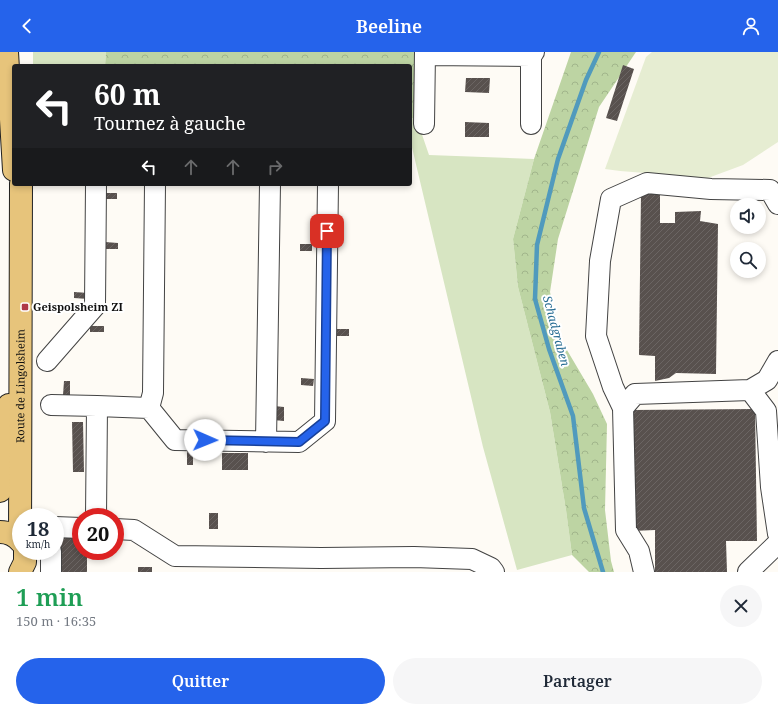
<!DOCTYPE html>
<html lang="fr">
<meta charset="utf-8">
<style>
:root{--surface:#fff;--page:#f6f6f7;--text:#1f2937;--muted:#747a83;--accent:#2563eb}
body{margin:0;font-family:"Noto Serif",serif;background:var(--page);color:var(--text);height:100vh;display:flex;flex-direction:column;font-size:15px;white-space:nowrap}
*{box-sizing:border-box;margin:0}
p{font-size:13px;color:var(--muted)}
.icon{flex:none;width:22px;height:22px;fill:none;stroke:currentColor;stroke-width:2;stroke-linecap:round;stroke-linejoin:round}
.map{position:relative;height:520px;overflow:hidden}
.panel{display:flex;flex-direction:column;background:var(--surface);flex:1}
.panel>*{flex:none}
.top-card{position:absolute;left:12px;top:12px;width:400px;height:122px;border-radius:4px;box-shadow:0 2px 6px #0003;background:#202124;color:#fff;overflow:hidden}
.controls{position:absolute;left:730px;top:146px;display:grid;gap:8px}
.controls a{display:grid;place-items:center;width:36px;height:36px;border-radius:50%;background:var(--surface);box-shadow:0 2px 6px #0003;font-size:20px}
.speed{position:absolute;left:12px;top:456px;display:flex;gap:8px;font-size:20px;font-weight:700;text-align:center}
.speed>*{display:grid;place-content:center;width:52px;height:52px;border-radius:50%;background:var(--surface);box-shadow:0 2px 6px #0003;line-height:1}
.speed small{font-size:10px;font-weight:400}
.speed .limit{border:6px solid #d22;background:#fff;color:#111}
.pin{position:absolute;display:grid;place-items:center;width:34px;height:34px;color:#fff;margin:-17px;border-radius:8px;box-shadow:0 2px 6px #0006}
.me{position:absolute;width:44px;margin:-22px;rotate:91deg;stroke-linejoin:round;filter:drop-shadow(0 0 3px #0008)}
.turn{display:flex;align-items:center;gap:14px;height:84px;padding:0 16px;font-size:18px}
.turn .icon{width:52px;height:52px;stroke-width:2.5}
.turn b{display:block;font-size:28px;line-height:34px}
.lanes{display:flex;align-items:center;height:38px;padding:0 16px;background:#0003;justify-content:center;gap:20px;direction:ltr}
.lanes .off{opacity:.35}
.round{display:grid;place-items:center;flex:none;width:42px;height:42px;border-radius:21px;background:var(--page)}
.head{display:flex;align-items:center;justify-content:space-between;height:68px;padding:0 16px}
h1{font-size:24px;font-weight:600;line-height:30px;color:#1e9e55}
.button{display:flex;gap:8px;margin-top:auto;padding:8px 16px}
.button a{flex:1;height:46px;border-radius:24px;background:var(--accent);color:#fff;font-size:16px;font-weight:600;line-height:46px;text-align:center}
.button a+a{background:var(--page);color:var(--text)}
header{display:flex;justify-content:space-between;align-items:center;height:52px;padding:0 16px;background:var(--accent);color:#fff;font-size:18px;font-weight:600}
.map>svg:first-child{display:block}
</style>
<header><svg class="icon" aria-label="back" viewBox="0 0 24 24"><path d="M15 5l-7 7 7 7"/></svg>Beeline<svg class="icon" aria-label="person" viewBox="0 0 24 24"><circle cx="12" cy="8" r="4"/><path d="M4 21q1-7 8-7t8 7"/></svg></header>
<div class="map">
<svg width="778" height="520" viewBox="0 0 778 520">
<defs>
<pattern id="forest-crowns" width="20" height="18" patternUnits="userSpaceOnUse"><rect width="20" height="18" fill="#bdd4a3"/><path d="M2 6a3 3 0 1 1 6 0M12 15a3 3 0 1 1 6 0" fill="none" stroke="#a1b58b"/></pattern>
<pattern id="building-hatch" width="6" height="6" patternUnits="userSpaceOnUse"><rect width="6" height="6" fill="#58514e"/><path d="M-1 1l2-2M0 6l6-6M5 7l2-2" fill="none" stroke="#6b6563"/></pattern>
</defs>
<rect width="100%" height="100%" fill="#fefbf5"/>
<path fill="#d7e5c2" d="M33,0H106L105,14H33Z
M416,65L429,103L534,107L513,187L518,235L550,360L566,458L572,503L517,518L483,395L410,87V67Z"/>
<path fill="url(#forest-crowns)" d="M106,0H417L416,65L410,67V14H105Z
M571,0H636L599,55L558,187L550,240L561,288L593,342L607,372L605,458L611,509L614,520H589L572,503L566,458L550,360L518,235L513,187L534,107Z"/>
<path fill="#e6edd2" d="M652,0H778V90L743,113L708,126L620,119L605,117L646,5Z"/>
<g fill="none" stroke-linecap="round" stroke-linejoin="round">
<path stroke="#509abd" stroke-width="4.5" d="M599,0L586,28L558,107L537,193L535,247L549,297L573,364L584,456L603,520"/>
</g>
<path fill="url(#building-hatch)" d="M623,13L634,17L617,69L606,66Z
M466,26H490L489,41L465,40Z
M465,70L489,71V85H465Z
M304,132H316V134H304Z
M105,141H117V147H104Z
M641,141H660V171H675V160L701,159L700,169L718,172L716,322L676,321L669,326L655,329V304L639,303Z
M105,190L118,191V197H105Z
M300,192H312V199H300Z
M74,240L89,241L88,247L74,246Z
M90,274H104V280H90Z
M337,277H349V284H337Z
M301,326L314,327L313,334L301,333Z
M64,329H70V343H63Z
M274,354L284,355V369L273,368Z
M755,357L757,489H726L727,520H655V478L632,479L631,358Z
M72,370H83L84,420H73Z
M187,399H193V413H187Z
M222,401H248V418H222Z
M209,461H218V477H209Z
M59,484H81V499H87V520H58Z
M138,515H152V520H138Z"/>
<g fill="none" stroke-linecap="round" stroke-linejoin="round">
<g stroke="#434343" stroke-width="22">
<path id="minor" d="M531,0V72
M425,3L531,4L534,0
M424,72L425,0
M47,309L95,254L96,132
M750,338L766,359L771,435L778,482
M51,353L97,354
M149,356L153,341L155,132
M623,356L613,335L596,284L600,209L611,147L647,131L711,137L770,138L778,152
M266,390L270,132
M96,465L97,354L149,356L175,388L299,390L325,369L328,132
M55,475L81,476
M115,477L134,478L175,504L321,506L414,505L472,507L491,516L494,520
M51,520V499
M644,520L639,499L626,478L623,356L635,342L750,338L767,328L778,309
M748,520L778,491"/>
</g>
<g stroke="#212121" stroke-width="24">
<g id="major">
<path d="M7,0L14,118"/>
<path d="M0,439L4,384L9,353"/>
<path d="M0,480C9,480 15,483 21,490"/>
<path id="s1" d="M20,488L21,132"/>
<path d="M20,520L25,510V499"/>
</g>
</g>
<use href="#minor" stroke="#fff" stroke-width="20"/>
<use href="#major" stroke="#e7c47b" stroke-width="22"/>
</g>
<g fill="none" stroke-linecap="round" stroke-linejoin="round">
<g stroke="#184099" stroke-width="10">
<path id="route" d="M205,388L299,390L325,369L327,179"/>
</g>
<use href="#route" stroke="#2563eb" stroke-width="7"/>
</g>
<rect fill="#af3948" stroke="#fff" stroke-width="1.5" x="21" y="251" width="8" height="8" rx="2"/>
<g text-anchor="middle" stroke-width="4" stroke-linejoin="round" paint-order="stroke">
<g font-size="11" font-weight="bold" fill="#101010" stroke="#fff" text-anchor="start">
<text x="33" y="259">Geispolsheim ZI</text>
</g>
<g font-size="11" fill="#101010" stroke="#fff">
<text dy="4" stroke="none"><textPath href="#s1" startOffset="154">Route de Lingolsheim</textPath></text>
</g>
<g font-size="12" font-style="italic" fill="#286d93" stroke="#fff">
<text transform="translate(556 279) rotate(75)" y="4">Schadgraben</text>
</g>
</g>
</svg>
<div class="controls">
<a><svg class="icon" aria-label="sound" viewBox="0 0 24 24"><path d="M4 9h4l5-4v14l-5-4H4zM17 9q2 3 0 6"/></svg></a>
<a><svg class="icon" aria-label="search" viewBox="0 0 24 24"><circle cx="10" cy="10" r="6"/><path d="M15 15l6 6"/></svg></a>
</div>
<div class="speed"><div>18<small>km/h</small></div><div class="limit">20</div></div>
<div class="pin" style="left:327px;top:179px;background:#d93025"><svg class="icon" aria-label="arrive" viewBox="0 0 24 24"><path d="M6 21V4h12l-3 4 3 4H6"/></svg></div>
<svg class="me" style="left:205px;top:388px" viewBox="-20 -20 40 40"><circle r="19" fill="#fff"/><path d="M0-13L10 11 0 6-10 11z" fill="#2563eb"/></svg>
<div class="top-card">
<div class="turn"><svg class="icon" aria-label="left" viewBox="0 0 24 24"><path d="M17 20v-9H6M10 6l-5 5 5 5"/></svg><div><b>60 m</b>Tournez à gauche</div></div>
<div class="lanes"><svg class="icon" aria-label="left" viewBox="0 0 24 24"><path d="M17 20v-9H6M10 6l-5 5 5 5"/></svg><svg class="icon off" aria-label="ahead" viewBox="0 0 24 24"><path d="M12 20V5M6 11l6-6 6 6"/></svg><svg class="icon off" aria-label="ahead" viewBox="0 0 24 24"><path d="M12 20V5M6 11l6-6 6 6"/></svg><svg class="icon off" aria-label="right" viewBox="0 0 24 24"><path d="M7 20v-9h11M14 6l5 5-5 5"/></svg></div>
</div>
</div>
<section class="panel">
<div class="head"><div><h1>1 min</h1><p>150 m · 16:35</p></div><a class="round"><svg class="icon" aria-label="close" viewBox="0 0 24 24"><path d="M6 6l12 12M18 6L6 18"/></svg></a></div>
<div class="button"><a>Quitter</a><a>Partager</a></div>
</section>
